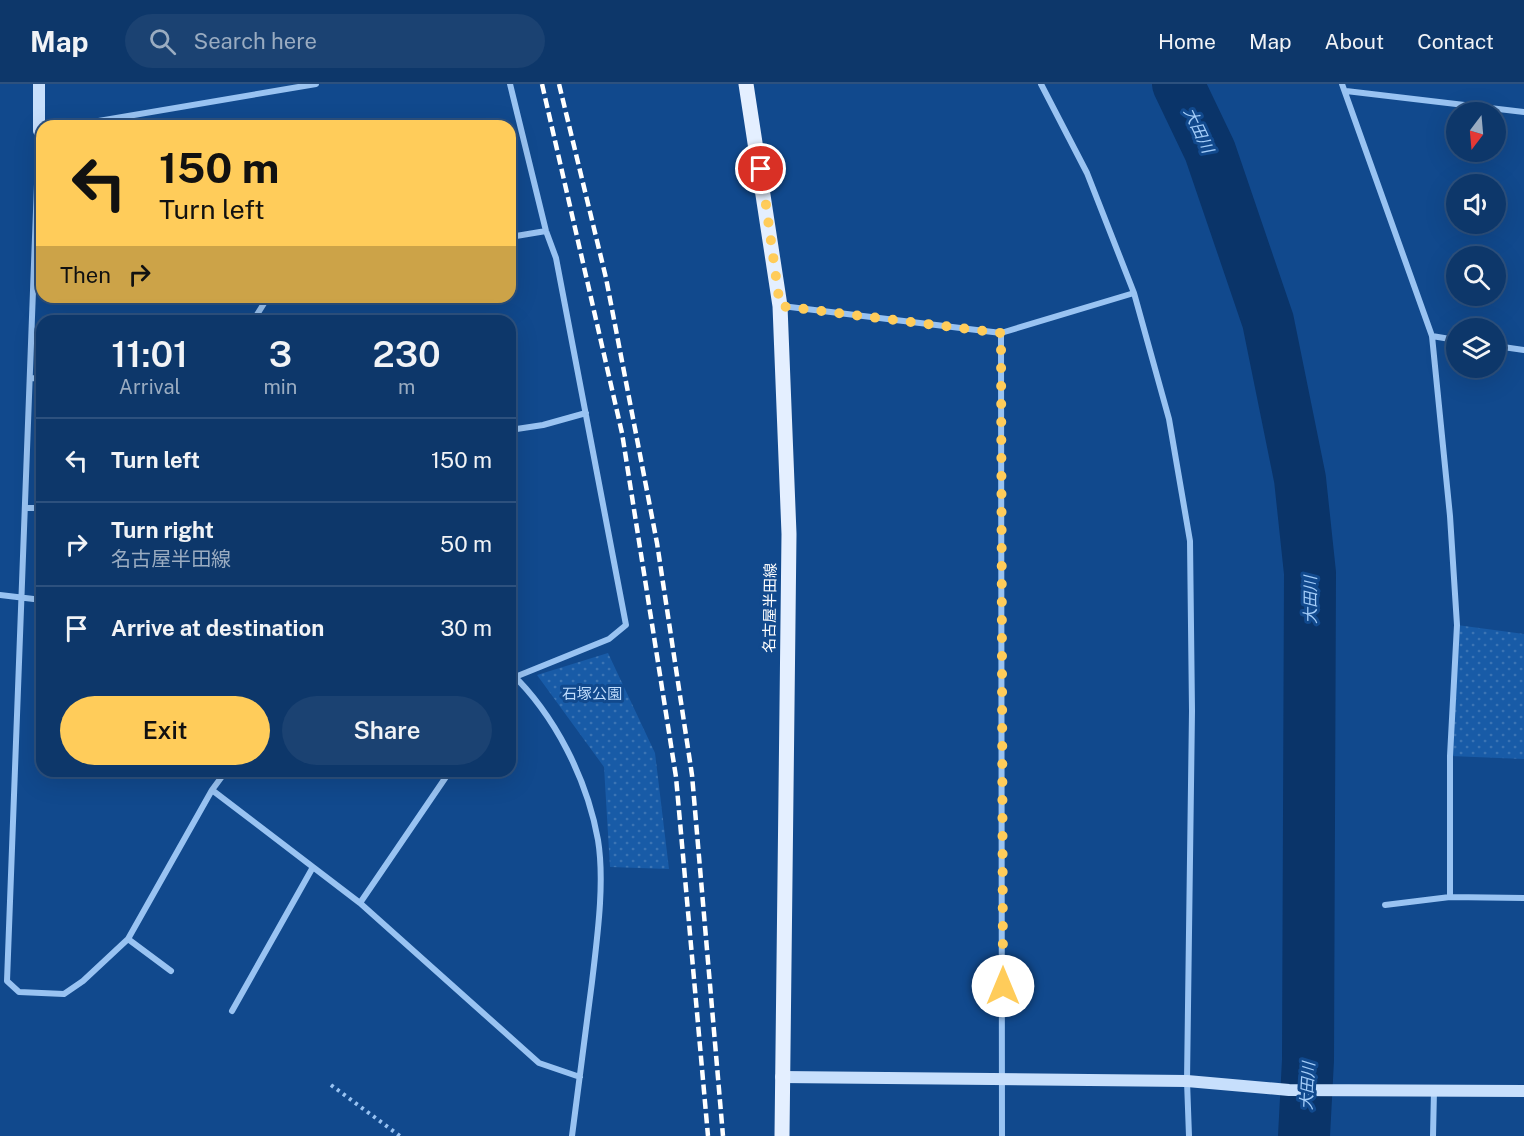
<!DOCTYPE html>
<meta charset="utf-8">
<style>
:root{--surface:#0d376a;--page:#1b4272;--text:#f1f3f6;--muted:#9aacc1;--line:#2d517e;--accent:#ffcc5a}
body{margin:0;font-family:"Public Sans","Noto Sans JP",sans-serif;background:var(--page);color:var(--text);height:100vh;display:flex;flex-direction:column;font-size:22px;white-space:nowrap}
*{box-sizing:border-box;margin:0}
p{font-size:20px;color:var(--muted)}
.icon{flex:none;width:33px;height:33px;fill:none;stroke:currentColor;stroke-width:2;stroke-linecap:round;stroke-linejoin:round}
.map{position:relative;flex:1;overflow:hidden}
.panel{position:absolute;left:36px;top:231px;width:480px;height:462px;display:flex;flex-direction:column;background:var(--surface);border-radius:18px;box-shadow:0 6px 24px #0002,0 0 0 2px var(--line)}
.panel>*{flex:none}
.top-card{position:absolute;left:36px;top:36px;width:480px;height:183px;border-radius:18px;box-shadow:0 6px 24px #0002,0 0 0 2px var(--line);background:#ffcc5a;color:#111;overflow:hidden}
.needle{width:39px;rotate:196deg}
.fabs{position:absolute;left:1446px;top:18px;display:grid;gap:12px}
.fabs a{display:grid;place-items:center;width:60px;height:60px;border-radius:50%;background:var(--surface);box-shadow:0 6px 24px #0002,0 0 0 2px var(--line);font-size:30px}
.pin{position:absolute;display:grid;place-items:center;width:51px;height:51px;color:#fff;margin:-26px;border:3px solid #fff;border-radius:50%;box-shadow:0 2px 6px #0007}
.me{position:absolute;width:66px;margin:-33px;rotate:0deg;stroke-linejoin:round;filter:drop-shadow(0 0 4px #0008)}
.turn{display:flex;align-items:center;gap:21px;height:126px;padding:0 24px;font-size:27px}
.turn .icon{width:78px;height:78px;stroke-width:2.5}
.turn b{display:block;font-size:42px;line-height:51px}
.then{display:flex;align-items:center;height:57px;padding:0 24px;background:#0003;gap:12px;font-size:22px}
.eta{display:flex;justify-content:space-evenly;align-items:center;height:102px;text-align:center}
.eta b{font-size:36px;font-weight:600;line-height:42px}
.action{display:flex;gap:12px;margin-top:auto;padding:12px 24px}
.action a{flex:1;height:69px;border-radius:36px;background:var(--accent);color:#111;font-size:24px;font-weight:600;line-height:69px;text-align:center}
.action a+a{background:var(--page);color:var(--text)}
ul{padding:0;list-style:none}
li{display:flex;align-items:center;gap:18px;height:84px;padding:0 24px;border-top:2px solid var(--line)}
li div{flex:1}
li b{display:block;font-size:22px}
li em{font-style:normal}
header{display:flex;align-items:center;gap:36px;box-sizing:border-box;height:84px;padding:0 30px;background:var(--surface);border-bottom:2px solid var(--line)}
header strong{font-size:28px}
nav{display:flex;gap:33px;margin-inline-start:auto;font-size:21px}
.search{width:420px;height:54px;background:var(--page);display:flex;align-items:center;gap:15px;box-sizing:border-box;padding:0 21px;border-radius:33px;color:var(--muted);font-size:22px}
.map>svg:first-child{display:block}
</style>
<header>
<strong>Map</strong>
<div class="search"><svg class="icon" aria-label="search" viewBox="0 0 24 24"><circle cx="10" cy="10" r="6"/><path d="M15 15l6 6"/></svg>Search here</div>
<nav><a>Home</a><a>Map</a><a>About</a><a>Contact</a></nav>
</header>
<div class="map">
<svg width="1524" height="1052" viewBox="0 0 1524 1052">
<defs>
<pattern id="park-dots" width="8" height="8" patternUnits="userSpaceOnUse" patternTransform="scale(1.5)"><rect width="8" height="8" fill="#185ba7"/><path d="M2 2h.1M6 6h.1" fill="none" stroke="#3b74b4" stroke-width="1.8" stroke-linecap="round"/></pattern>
</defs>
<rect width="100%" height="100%" fill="#11498d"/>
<path fill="url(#park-dots)" d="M1457,541L1524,550V675L1450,672Z
M608,569L655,669L669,785L610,783L604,683L537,591Z"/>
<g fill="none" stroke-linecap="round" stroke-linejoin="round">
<path stroke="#0a3469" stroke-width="52" d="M1178,0L1210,67L1268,237L1300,395L1310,489L1308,976L1304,1052"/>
<path stroke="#99c3f2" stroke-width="4" stroke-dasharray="3 4.5" stroke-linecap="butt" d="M331,1001L400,1052"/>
<path stroke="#99c3f2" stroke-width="6" d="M510,0L546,147L556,174L626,541L609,555L515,593L510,600
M1041,0L1087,89L1134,209L1169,335L1190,457L1192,627L1187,997L1189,1052
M1342,0L1432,252L1450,432L1457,541L1450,672V813L1524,814
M1346,7L1524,28
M69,42L316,0
M41,47H39L7,897L19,908L64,910L83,897L128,855L212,706L226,687
M510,153L546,147
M782,222L1001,249L1134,209
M253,237L268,213
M1001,249L1002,1052
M1432,252L1456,256
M1496,262L1524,266
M31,294L42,295
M510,346L543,341L586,329
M26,424H42
M0,511L42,516
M510,588C555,631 587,695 598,756C605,799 597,855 592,898C585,949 579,1001 572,1052
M212,706L360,819L450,687
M360,819L539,979L580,993
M1385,821L1450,813
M128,855L171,887
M232,927L313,783
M1433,1052L1434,1006"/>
<path stroke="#c7dffc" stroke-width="12" d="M39,47V0
M781,993L1187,997L1289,1006L1524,1007"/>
<path stroke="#e4efff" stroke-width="15" d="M746,0L780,222L789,450L782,1052"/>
<path stroke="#fff" stroke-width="4.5" stroke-dasharray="10 4.5" stroke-linecap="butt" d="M542,0L622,349L676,693L708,1052
M559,0L606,194L657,459L692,691L723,1052"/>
</g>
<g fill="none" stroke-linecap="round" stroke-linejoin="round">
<path stroke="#ffcc5a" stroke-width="10" stroke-dasharray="0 18" d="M761,85L780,222L1001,249L1003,902"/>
</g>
<g text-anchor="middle" stroke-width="6" stroke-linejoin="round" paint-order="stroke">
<g font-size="15" fill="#fff" stroke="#11498d">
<text transform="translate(770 524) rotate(-89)" y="5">名古屋半田線</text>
</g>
<g font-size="15" fill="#c0ddfd" stroke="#11498d">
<text x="592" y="615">石塚公園</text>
</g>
<g font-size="16" font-style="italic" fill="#a4cdf9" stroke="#11498d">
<text transform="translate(1199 46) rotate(65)" y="6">大田川</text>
<text transform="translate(1310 516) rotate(-90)" y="6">大田川</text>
<text transform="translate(1307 1002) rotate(-87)" y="6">大田川</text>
</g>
</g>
</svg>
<div class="fabs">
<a><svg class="needle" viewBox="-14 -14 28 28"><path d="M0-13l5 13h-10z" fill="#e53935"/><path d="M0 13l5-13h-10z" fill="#9aacc1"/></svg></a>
<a><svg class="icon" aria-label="sound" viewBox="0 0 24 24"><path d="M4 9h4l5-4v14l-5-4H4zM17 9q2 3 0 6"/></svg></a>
<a><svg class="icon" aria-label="search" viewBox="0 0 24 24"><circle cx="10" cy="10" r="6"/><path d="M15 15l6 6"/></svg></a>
<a><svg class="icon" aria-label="layers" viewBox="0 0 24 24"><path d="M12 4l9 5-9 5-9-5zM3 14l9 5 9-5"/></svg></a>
</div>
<div class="pin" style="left:761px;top:85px;background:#d93025"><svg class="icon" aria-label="arrive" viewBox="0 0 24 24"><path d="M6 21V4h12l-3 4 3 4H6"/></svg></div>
<svg class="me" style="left:1003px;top:902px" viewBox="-20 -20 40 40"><circle r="19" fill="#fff"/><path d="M0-13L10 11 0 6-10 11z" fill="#ffcc5a"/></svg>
<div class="top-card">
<div class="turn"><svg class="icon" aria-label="left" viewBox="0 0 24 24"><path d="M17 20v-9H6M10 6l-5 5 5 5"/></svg><div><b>150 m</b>Turn left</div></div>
<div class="then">Then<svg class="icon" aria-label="right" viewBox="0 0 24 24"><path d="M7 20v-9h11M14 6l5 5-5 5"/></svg></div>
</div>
<section class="panel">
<div class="eta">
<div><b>11:01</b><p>Arrival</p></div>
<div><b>3</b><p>min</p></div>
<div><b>230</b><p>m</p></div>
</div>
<ul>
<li><svg class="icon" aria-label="left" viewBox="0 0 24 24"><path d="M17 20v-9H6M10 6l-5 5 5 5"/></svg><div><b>Turn left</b></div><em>150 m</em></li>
<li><svg class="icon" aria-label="right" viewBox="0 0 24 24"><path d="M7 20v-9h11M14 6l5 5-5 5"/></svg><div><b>Turn right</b><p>名古屋半田線</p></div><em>50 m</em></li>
<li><svg class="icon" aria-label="arrive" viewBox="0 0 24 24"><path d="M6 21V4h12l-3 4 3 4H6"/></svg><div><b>Arrive at destination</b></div><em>30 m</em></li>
</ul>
<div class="action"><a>Exit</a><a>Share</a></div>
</section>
</div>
